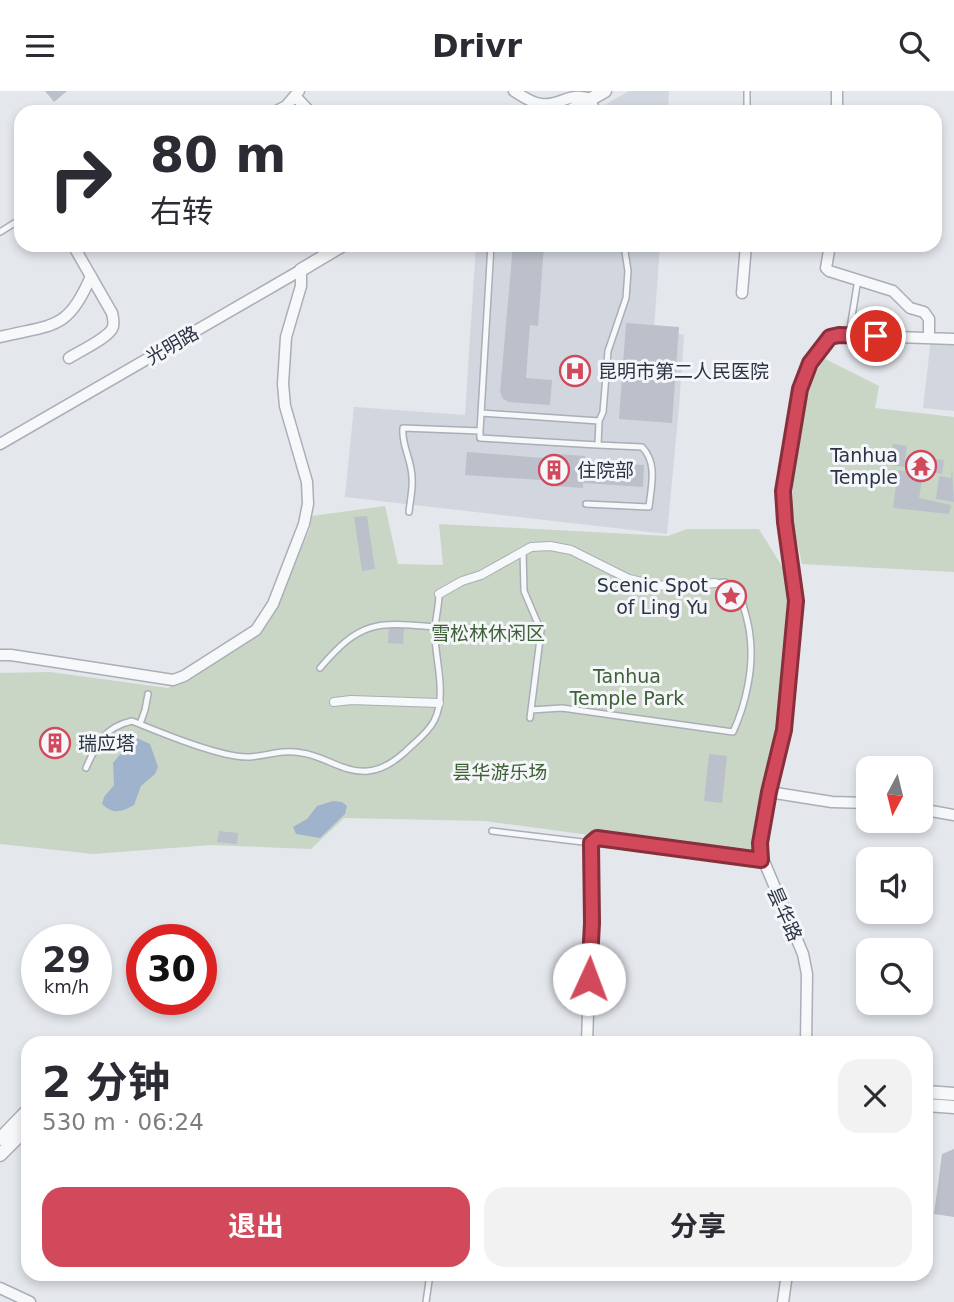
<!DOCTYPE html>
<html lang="zh">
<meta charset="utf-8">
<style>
:root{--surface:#fff;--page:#f2f2f3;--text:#2b2b33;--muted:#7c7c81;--accent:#d1495b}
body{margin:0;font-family:"DejaVu Sans","Noto Sans SC",sans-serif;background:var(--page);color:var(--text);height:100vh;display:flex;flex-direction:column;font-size:26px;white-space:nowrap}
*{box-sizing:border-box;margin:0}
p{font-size:23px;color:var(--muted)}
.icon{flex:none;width:38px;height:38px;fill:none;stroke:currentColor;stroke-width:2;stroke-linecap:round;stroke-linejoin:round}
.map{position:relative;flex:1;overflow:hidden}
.side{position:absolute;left:21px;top:945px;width:912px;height:245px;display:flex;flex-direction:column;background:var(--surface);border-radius:21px;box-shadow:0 4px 10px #0003}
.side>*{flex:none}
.banner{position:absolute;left:14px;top:14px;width:928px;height:147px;border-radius:21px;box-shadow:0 4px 10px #0003;background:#fff;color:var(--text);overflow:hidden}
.needle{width:46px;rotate:187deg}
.controls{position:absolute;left:856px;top:665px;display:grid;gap:14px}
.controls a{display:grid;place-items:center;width:77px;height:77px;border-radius:14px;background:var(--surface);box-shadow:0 4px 10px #0003;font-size:35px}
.speed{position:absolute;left:21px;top:833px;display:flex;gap:14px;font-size:35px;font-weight:700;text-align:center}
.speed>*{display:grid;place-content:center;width:91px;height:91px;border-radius:50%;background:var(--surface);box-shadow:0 4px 10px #0003;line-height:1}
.speed small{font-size:18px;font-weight:400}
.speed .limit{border:10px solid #d22;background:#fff;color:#111}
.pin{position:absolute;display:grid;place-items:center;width:60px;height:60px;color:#fff;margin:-30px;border:4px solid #fff;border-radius:50%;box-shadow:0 2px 7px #0007}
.me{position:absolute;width:77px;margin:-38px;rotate:2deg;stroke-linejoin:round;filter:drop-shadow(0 0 5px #0008)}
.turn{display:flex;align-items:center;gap:24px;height:147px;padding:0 21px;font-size:32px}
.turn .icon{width:91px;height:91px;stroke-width:2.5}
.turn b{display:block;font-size:49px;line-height:60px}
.round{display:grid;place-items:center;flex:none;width:74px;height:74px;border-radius:21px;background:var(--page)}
.head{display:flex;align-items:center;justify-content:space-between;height:119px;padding:0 21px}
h1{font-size:42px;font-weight:700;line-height:52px}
.action{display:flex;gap:14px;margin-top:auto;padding:14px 21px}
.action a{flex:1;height:80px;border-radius:21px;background:var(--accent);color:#fff;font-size:28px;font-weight:700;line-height:80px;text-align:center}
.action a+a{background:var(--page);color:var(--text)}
header{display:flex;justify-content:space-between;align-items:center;height:91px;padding:0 21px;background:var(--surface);font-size:32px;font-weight:700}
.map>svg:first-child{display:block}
</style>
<header><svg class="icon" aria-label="menu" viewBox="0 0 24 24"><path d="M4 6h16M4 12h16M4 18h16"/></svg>Drivr<svg class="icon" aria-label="search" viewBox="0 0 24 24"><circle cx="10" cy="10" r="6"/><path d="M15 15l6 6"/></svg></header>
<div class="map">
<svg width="954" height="1211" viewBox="0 0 954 1211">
<rect width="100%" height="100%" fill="#e4e7ec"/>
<path fill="#d2d6de" d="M629,0H669L668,21H592Z
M476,154H660L654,238L684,244L679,316L667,443L345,406L354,316L465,324Z
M931,248L954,250V320L923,317Z"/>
<path fill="#c9d6c5" d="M823,267L879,295L875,317L954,326V481L802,473L793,431V381L802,312Z
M385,415L398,473L443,474L439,433L668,445L687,438H759L783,477L787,497L788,536L778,643L769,662L751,766L485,730L344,727L311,758L211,754L93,763L0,753V582L50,581L168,597L265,537L310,438L312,425Z"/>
<path fill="#9fb4cc" d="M137,647L150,653L158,676L155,683L141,695L134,714C122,721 113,724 102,713L104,706L114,694L113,672L127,655L129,648Z
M333,710L342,711L347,715L345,723L320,747L296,743L293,736L307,728L317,715Z"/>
<path fill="#bbc0ca" d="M45,0H67L54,11Z
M513,154H544L538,235L530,234L526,287L552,289L550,314L509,311L503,308L500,301Z
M626,232L679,236L672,332L619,328Z
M893,353L907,355L904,376L890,374Z
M467,361L557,368V363L585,365V370L644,374L643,396L583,392V397L555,395V390L465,384Z
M922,366L944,369L942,383L920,380Z
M952,376L954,411L936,408L939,385L951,387Z
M898,379L923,383L919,407L951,414L949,423L893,417Z
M367,425L375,478L362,480L354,426Z
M389,536L404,537L403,553L388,552Z
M40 652a15 15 0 1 1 30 0a15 15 0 1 1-30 0Z
M709,663L727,665L722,712L704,710Z
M219,740L238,742L237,753L217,751Z
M954,1058V1126L934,1123L942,1063Z"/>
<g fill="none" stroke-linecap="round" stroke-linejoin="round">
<g stroke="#a9aeb7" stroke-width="8">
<path id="service" d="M592,9L599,21
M747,21V0
M0,141L21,128
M849,244L858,188
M599,330L603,321L608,260L626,207L628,180L624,154
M480,340V347L598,354L599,330L481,322
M586,413L649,416C651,396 658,372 642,356L598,354
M409,421C410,410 413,398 412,387C412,369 401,354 403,337L480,340L491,154
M523,460L524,500L541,540L530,627
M320,577C361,529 376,531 435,536
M531,619L562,617L733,641C746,613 754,576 750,545C749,531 743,516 740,502L725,491L715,492
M140,633L145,619L148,603
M86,677C96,654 104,636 132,630C159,641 221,667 249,666C268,665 280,658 302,662C325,665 343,682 368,680C381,679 395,670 405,661C414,652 428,642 434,630C447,605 436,572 435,546C434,531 439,518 439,503
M492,740L591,752L597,747L761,770
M426,1211L430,1183"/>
</g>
<g stroke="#a9aeb7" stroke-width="10">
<path id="pedestrian" d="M439,503L462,490L481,484L531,456L550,455L571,459L629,488L655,494L680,496L715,492
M334,611L351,609L439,612"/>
</g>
<g stroke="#a9aeb7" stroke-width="13">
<path id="minor" d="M514,0C522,5 531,12 541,13C560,16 568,0 591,8
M296,6L310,21
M275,21L286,15L299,0
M837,21V0
M830,154L826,177L829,180L893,200L910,217L924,221L929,228V247
M742,202L746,154
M0,246C53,233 68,240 91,185
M69,267C80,260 106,248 112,238C115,233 113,227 112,222L73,154
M0,353L301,179V195L286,246L283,293L285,315L307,391L308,413L304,433L273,513L256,539L184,585L173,589L11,564H0
M769,701L832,711L868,712
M920,718L954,724
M587,952L591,832V752
M806,952L807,883L803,863L760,761L769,701L784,639L796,511L785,431L783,400L787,371L801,298L810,272L822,254L830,246L839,244L954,248
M0,1197L30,1211
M783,1211L787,1183"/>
</g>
<g stroke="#a9aeb7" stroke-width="15">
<path id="tertiary" d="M568,21L605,0
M301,179L343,154
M926,1001L954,1003
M926,1014L954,1016
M0,1048L28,1019
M0,1064L28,1036"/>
</g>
<use href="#service" stroke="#f7f8fa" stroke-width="5"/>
<use href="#pedestrian" stroke="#f7f8fa" stroke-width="8"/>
<use href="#minor" stroke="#f7f8fa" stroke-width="10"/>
<use href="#tertiary" stroke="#f7f8fa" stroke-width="12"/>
</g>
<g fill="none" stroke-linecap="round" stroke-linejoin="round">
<g stroke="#882f3b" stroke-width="18">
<path id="route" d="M589,888L592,832L591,752L597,747L761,769L760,752L769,701L784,639L796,510L785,431L783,400L800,298L810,272L830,246L839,244L876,245"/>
</g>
<use href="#route" stroke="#d1495b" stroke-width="12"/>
</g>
<defs>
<g id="hospital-ring" transform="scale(1.575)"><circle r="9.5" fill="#f4f6f9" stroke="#d1495b" stroke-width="1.5"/><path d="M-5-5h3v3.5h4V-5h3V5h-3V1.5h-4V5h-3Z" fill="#d1495b"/></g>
<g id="temple-ring" transform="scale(1.575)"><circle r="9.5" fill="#f4f6f9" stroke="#d1495b" stroke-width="1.5"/><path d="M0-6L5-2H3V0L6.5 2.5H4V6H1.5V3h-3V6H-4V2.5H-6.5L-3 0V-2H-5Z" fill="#d1495b"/></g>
<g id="building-ring" transform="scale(1.575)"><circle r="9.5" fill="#f4f6f9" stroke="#d1495b" stroke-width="1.5"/><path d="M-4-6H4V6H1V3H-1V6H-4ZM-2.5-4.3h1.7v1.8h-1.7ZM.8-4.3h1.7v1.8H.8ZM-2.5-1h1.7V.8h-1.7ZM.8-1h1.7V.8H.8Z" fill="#d1495b"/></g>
<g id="sight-ring" transform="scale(1.575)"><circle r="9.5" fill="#f4f6f9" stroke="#d1495b" stroke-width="1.5"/><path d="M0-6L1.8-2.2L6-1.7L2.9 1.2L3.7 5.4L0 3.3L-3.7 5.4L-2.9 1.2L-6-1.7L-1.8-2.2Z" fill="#d1495b"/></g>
</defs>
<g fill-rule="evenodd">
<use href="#hospital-ring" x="575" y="280"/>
<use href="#temple-ring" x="921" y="375"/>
<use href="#building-ring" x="554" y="379"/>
<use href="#sight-ring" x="731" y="505"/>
<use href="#building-ring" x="55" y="652"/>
</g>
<g text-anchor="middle" stroke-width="6" stroke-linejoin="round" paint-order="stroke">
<g font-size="19" fill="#2b3445" stroke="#f4f6f9">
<text transform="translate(172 254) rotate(-30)" y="7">光明路</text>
<text transform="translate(785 823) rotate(66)" y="7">昙华路</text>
</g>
<g font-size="19" fill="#2b3445" stroke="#f4f6f9" text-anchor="start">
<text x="598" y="287">昆明市第二人民医院</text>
<text x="898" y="371" text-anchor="end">Tanhua<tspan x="898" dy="22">Temple</tspan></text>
<text x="577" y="386">住院部</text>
<text x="708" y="501" text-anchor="end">Scenic Spot<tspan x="708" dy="22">of Ling Yu</tspan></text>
<text x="78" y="659">瑞应塔</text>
</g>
<g font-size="19" fill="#3f6138" stroke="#f4f6f9">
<text x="488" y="549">雪松林休闲区</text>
<text x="627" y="592">Tanhua<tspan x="627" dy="22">Temple Park</tspan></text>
<text x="500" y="688">昙华游乐场</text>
</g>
</g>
</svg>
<div class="controls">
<a><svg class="needle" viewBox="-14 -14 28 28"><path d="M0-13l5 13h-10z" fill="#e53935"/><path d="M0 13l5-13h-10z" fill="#7c7c81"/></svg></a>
<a><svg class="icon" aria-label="sound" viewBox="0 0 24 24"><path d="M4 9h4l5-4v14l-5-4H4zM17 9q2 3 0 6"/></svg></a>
<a><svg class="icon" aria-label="search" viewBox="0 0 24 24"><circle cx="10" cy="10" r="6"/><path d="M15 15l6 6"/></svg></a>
</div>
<div class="speed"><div>29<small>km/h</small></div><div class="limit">30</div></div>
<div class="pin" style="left:876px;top:245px;background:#d93025"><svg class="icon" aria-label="arrive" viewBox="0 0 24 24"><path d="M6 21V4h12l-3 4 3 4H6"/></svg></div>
<svg class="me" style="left:589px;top:888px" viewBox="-20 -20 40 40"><circle r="19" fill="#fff"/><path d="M0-13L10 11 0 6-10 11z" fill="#d1495b"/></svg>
<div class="banner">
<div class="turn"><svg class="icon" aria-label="right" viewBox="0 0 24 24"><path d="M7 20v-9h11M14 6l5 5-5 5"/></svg><div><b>80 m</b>右转</div></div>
</div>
<section class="side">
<div class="head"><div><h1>2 分钟</h1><p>530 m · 06:24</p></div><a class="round"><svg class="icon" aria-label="close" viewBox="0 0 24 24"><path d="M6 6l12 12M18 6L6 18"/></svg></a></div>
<div class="action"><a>退出</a><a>分享</a></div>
</section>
</div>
